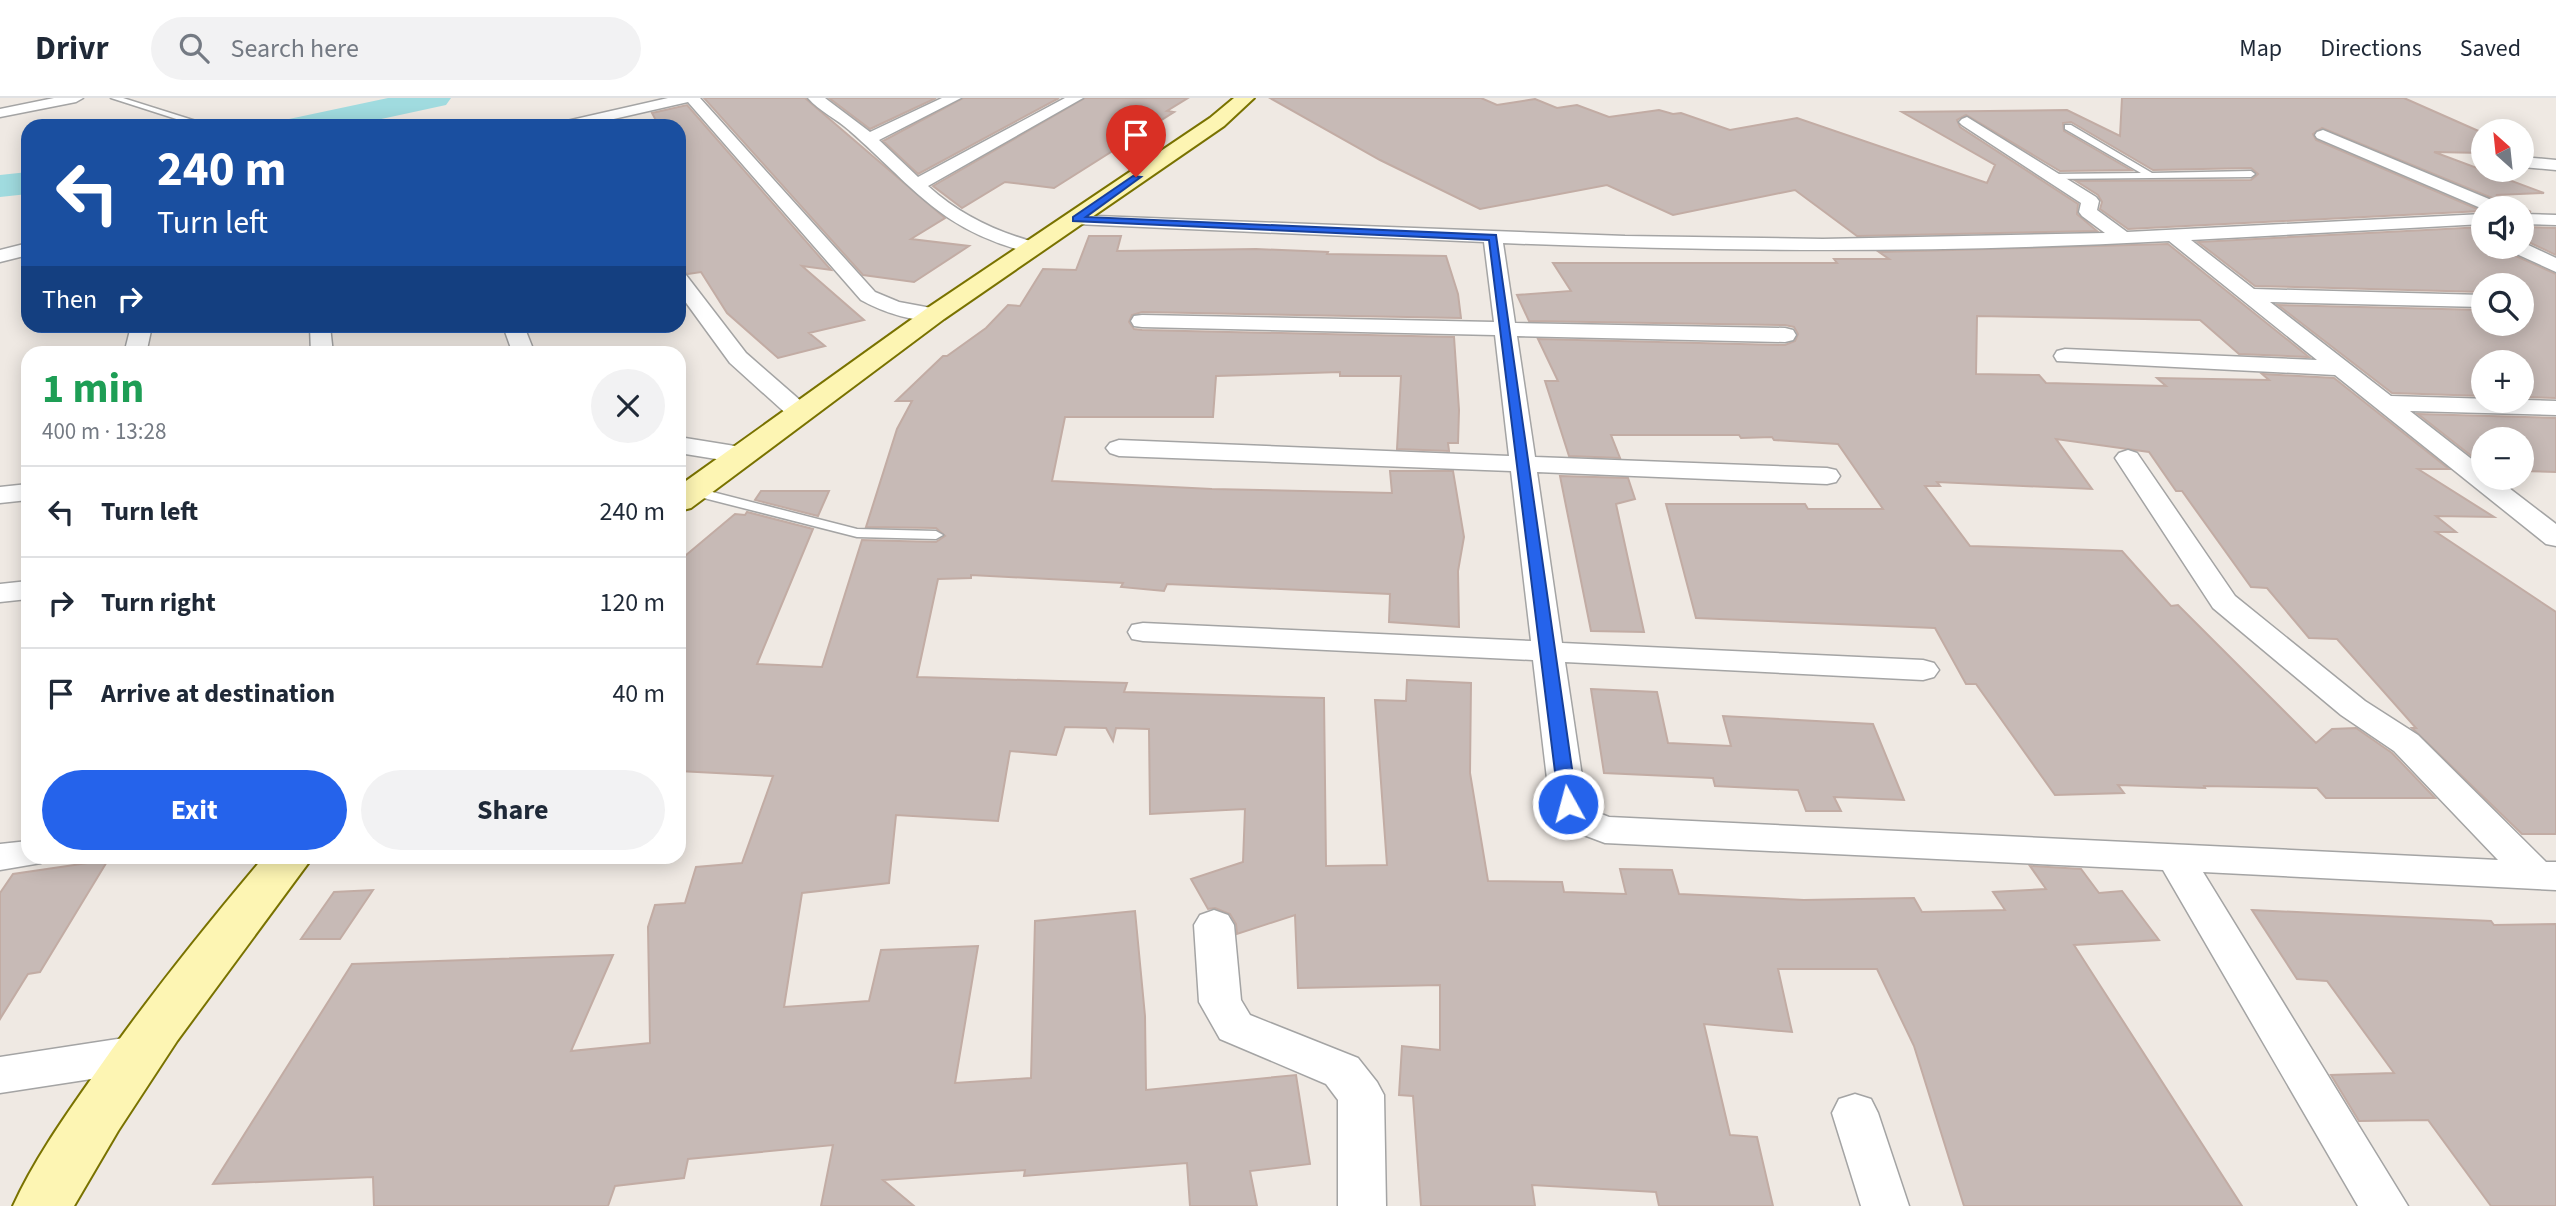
<!DOCTYPE html>
<meta charset="utf-8">
<style>
:root{--surface:#fff;--page:#f2f2f3;--text:#1f2937;--muted:#747a83;--line:#e0e1e3;--accent:#2563eb}
body{margin:0;font-family:"Source Sans 3",sans-serif;background:var(--page);color:var(--text);height:100vh;display:flex;flex-direction:column;font-size:26px;white-space:nowrap}
*{box-sizing:border-box;margin:0}
p{font-size:23px;color:var(--muted)}
.icon{flex:none;width:38px;height:38px;fill:none;stroke:currentColor;stroke-width:2;stroke-linecap:round;stroke-linejoin:round}
.map{position:relative;flex:1;overflow:hidden}
.sheet{position:absolute;left:21px;top:248px;width:665px;height:518px;display:flex;flex-direction:column;background:var(--surface);border-radius:21px;box-shadow:0 4px 18px #0003}
.sheet>*{flex:none}
.guide{position:absolute;left:21px;top:21px;width:665px;height:214px;border-radius:21px;box-shadow:0 4px 18px #0003;background:#1a4fa0;color:#fff;overflow:hidden}
.needle{width:46px;rotate:333deg}
.fabs{position:absolute;left:2471px;top:21px;display:grid;gap:14px}
.fabs a{display:grid;place-items:center;width:63px;height:63px;border-radius:50%;background:var(--surface);box-shadow:0 4px 18px #0003;font-size:35px}
.pin{position:absolute;display:grid;place-items:center;width:60px;height:60px;color:#fff;margin:-72px -30px;border-radius:50% 50% 50% 0;rotate:-45deg;box-shadow:0 0 7px #0007}
.pin .icon{rotate:45deg}
.me{position:absolute;width:77px;margin:-38px;rotate:353deg;stroke-linejoin:round;filter:drop-shadow(0 0 5px #0008)}
.turn{display:flex;align-items:center;gap:24px;height:147px;padding:0 21px;font-size:32px}
.turn .icon{width:91px;height:91px;stroke-width:2.5}
.turn b{display:block;font-size:49px;line-height:60px}
.then{display:flex;align-items:center;height:66px;padding:0 21px;background:#0003;gap:14px;font-size:26px}
.round{display:grid;place-items:center;flex:none;width:74px;height:74px;border-radius:37px;background:var(--page)}
.summary{display:flex;align-items:center;justify-content:space-between;height:119px;padding:0 21px}
h1{font-size:42px;font-weight:700;line-height:52px;color:#1e9e55}
.button{display:flex;gap:14px;margin-top:auto;padding:14px 21px}
.button a{flex:1;height:80px;border-radius:42px;background:var(--accent);color:#fff;font-size:28px;font-weight:700;line-height:80px;text-align:center}
.button a+a{background:var(--page);color:var(--text)}
ul{padding:0;list-style:none}
li{display:flex;align-items:center;gap:21px;height:91px;padding:0 21px;border-top:2px solid var(--line)}
li div{flex:1}
li b{display:block;font-size:26px}
li em{font-style:normal}
header{display:flex;align-items:center;gap:42px;box-sizing:border-box;height:98px;padding:0 35px;background:var(--surface);border-bottom:2px solid var(--line)}
header strong{font-size:33px}
nav{display:flex;gap:38px;margin-inline-start:auto;font-size:24px}
.search{width:490px;height:63px;background:var(--page);display:flex;align-items:center;gap:18px;box-sizing:border-box;padding:0 24px;border-radius:38px;color:var(--muted);font-size:26px}
.map>svg:first-child{display:block}
</style>
<header>
<strong>Drivr</strong>
<div class="search"><svg class="icon" aria-label="search" viewBox="0 0 24 24"><circle cx="10" cy="10" r="6"/><path d="M15 15l6 6"/></svg>Search here</div>
<nav><a>Map</a><a>Directions</a><a>Saved</a></nav>
</header>
<div class="map">
<svg width="2556" height="1108" viewBox="0 0 2556 1108">
<rect width="100%" height="100%" fill="#efe9e3"/>
<g fill="none" stroke-linecap="round" stroke-linejoin="round">
<path fill="#a0dbdf" fill-rule="evenodd" d="M388,0H451L446,7L349,28H284L289,21Z
M28,74V96L0,99V77Z"/>
</g>
<path fill="#c7bab6" stroke="#c2aca4" stroke-width="2" d="M704,0H805L945,120L911,141L969,148L914,184L863,177Z
M829,0H936L870,31Z
M963,0H1059L918,76L883,43Z
M1085,0H1188L1167,13L1174,14L1054,90L1005,84L962,110L933,88Z
M1270,0H1481L1497,7L1535,1L1557,10L1577,7L1609,19L1659,12L1673,16L1681,15L1730,32L1797,20L1987,85L1995,67L1902,14L2067,12L2120,38L2122,0H2404L2483,35V55L2434,54L2544,95L2496,97L2531,114L2507,110L2502,104L2322,30L2313,36L2316,42L2482,113L2128,131L2100,111L2102,104L2098,97L2076,83L2251,82L2258,76L2251,70L2153,72L2071,24L2063,25L2064,33L2131,72L2060,73L1966,17L1957,22L1960,29L2078,106L2077,116L2097,133L1857,138L1795,92L1673,117L1607,87L1480,111L1380,62Z
M687,7L831,172L802,168L864,222L809,235L825,248L778,260L727,215L701,174L688,176L679,173V28H659L652,15Z
M2483,129V149H2504L2509,155L2556,176V300L2522,299V264H2483V298L2392,295L2278,207L2483,212V226H2522V187H2483V194L2255,188L2198,144Z
M2522,129L2556,130V157L2522,141Z
M1089,138H1121L1117,153L1256,151L1328,154L1327,156L1446,158L1458,196L1461,220L1142,214L1132,217L1129,224L1134,231L1142,232L1454,239L1459,312L1458,345H1448L1449,353L1397,351L1401,278H1340V274L1216,278L1213,319H1065L1052,383L1212,391L1392,395L1390,373H1453L1464,439L1458,473L1459,529L1389,524L1390,496L1167,486L1164,493L1121,489L1123,485L971,477V480L938,481L917,579L1127,585L1124,594L1324,600L1326,768L1387,767L1375,602L1406,603L1407,582L1471,585L1470,675L1488,783L1562,784L1564,794L1626,796L1620,771L1672,772L1679,796L1804,802L1914,800L1922,814L2005,812L1993,794L2046,791L2030,768L2081,771L2099,795L2122,793L2159,842L2074,847L2242,1108H1964L1914,948L1877,871H1778L1792,934L1704,926L1730,1037L1757,1039L1773,1108H1659L1656,1094L1532,1087L1535,1108H1421L1413,998L1399,997L1402,948L1440,952V887L1298,890L1295,817L1237,836L1236,826L1230,816L1215,810L1208,811L1191,781L1243,764L1245,711L1150,716L1149,631L1116,630L1113,643L1106,630L1065,629L1056,657L1010,653L998,723L896,717L889,785L802,795L784,909L869,903L881,852L978,848L955,985L1031,980L1035,823L1135,813L1145,918L1146,992L1296,977L1310,1066L1250,1073L1257,1108H1190L1187,1065L1024,1078L1025,1072L883,1082L914,1108H821L833,1047L688,1061L684,1080L615,1088L608,1108H374L373,1079L213,1086L352,866L613,857L571,953L650,945L648,829L655,807L685,805L696,769L742,765L773,678L679,673V463L735,416L745,417L747,414L813,431L757,566L822,569L862,442L936,444L945,438L936,430L866,429L897,331L912,303H896L943,258H947L986,230L1008,207L1020,208L1043,171L1076,172Z
M2168,146L2309,259L2239,256L2200,222L1977,218L1976,276L2039,277L2046,285L2166,288L2157,280L2269,282L2262,276L2334,280L2449,371H2418L2494,419L2436,418L2456,434H2436L2556,514V736H2522L2412,630H2416L2337,541L2309,540L2267,490L2251,489L2182,393H2176L2149,354L2056,341L2092,391L1937,384L1940,388H1925L1970,448L2122,453L2171,508L2178,507L2316,645L2332,631L2356,630L2392,655L2435,700H2326L2317,690L2204,688L2205,690L2118,687L2124,695L2055,697L1976,586H1966L1935,530L1696,520L1666,406H1805L1808,411H1883L1838,346L1774,342L1772,339L1741,340L1739,337H1611L1620,360L1569,358L1545,283H1558L1538,241L1785,247L1795,243L1798,236L1794,229L1785,227L1529,223L1517,197L1571,193L1553,165H1837L1834,161H1889L1879,154Z
M2418,316L2556,320V374L2522,373V341H2483V367Z
M1560,378L1628,380L1635,401L1616,406L1644,534L1591,533Z
M761,393H829L818,418L755,402Z
M1591,591L1657,594L1668,645L1731,648L1723,618L1873,626L1904,702L1834,699L1841,713H1806L1798,692L1715,688L1713,680L1604,675Z
M108,762L40,874L28,876L0,921V795L13,776Z
M373,792L340,841H301L334,794Z
M2252,812L2491,823L2494,827L2556,826V1108H2491L2428,1022L2359,1023L2331,977L2394,975L2327,883L2297,881Z"/>
<g fill="none" stroke-linecap="round" stroke-linejoin="round">
<g stroke="#a4a4a4" stroke-width="3">
<path id="lane" d="M111,0H123L199,24L192,26Z
M2065,27H2071L2152,75L2251,73L2255,76L2251,79L2050,81V77L2053,76L2141,75L2065,31Z
M693,389L857,431L936,433L943,437L936,441L857,439L688,396L686,393Z"/>
</g>
<g stroke="#a4a4a4" stroke-width="3">
<path id="street" d="M54,0H83L76,4L0,19V11Z
M668,0H700L875,194L899,204L942,212L946,216L942,220C918,227 883,214 861,202L688,4L583,28H555L558,25Z
M808,0H825L870,34L942,0H961L879,42L918,79L1065,0H1083L928,88C960,117 996,134 1038,145L1041,149L1031,155C940,132 916,91 850,33C837,21 819,13 808,0Z
M1967,19L2096,99L2099,103L2097,112L2127,134L2483,116V126L2191,142L2254,191L2483,197V209L2270,204L2391,298L2556,303V317L2410,313L2483,370V380H2496L2556,426V448L2546,446L2335,277L2057,263L2054,258L2057,253L2065,251L2317,262L2169,143C1947,155 1725,154 1503,145L1515,225L1785,230L1793,232L1796,237L1793,242L1785,244L1517,238L1535,359L1827,370L1836,372L1840,378L1836,384L1827,386L1537,374L1562,545L1923,562L1934,565L1939,572L1934,579L1923,582L1565,564L1586,705L1591,712L1609,719L2498,762L2394,653L2341,617L2213,510L2115,360L2119,355L2128,352L2137,355L2235,498L2365,603L2418,637L2546,764H2556V792L2203,774L2408,1108H2358L2163,772L1605,745L1565,730L1550,706L1533,562L1143,543L1132,541L1128,534L1132,527L1143,525L1531,543L1511,373L1119,358L1110,355L1106,350L1110,345L1119,342L1509,358L1495,237L1142,229L1134,228L1131,223L1134,218L1142,217L1494,224L1484,144L1076,126L1067,121L1070,117L1625,138L1823,141L2105,135L2082,118L2079,114L2081,105L1962,27L1959,24L1962,21Z
M2323,32L2501,106L2504,110L2483,111L2317,40L2315,37L2317,34Z
M2522,59L2556,62V72L2522,69Z
M2522,116L2556,117V127L2522,126Z
M2522,144L2556,160V174L2510,153L2507,149H2522Z
M28,145V157L0,164V152Z
M679,175L686,177L746,255L809,310L812,315L809,320L800,322L791,320L730,265L679,195Z
M131,228H152L146,256H124Z
M310,228H330L333,256H311Z
M503,228H524L535,256H513Z
M679,339L741,349L750,352L754,357L750,362L741,365L679,355Z
M28,386V402L0,405V389Z
M28,483V501L0,504V486Z
M28,743V760H45L41,765L0,772V746Z
M1214,812L1228,817L1234,827L1241,902L1250,917L1358,960L1377,984L1384,997L1386,1108H1338V1002L1326,986L1220,941L1199,904L1194,827L1200,817Z
M137,938L153,943L159,956L153,969L137,974L0,995V959Z
M1855,996L1871,1001L1878,1015L1909,1108H1861L1832,1015L1839,1001Z"/>
</g>
<g stroke="#797200" stroke-width="4">
<path id="secondary" d="M1234,0H1254L1224,28L944,221L691,410L679,413V388L926,211L1210,20Z
M263,760H312L177,943L118,1033L74,1108H13C33,1064 61,1024 89,984C143,906 202,832 263,760Z"/>
</g>
<use href="#lane" fill="#fff" fill-rule="evenodd"/>
<use href="#street" fill="#fff" fill-rule="evenodd"/>
<use href="#secondary" fill="#fdf5b3" fill-rule="evenodd"/>
</g>
<path fill="#2563eb" stroke="#184099" stroke-width="2" d="M1133,78L1141,79L1086,119L1496,137L1577,706L1574,710H1561L1559,706L1489,142L1073,123V119Z"/>
</svg>
<div class="fabs">
<a><svg class="needle" viewBox="-14 -14 28 28"><path d="M0-13l5 13h-10z" fill="#e53935"/><path d="M0 13l5-13h-10z" fill="#747a83"/></svg></a>
<a><svg class="icon" aria-label="sound" viewBox="0 0 24 24"><path d="M4 9h4l5-4v14l-5-4H4zM17 9q2 3 0 6"/></svg></a>
<a><svg class="icon" aria-label="search" viewBox="0 0 24 24"><circle cx="10" cy="10" r="6"/><path d="M15 15l6 6"/></svg></a>
<a>+</a>
<a>−</a>
</div>
<div class="pin" style="left:1136px;top:79px;background:#d93025"><svg class="icon" aria-label="arrive" viewBox="0 0 24 24"><path d="M6 21V4h12l-3 4 3 4H6"/></svg></div>
<svg class="me" style="left:1568px;top:706px" viewBox="-20 -20 40 40"><circle r="17" fill="#2563eb" stroke="#fff" stroke-width="3"/><path d="M0-11L8 9 0 5-8 9z" fill="#fff"/></svg>
<div class="guide">
<div class="turn"><svg class="icon" aria-label="left" viewBox="0 0 24 24"><path d="M17 20v-9H6M10 6l-5 5 5 5"/></svg><div><b>240 m</b>Turn left</div></div>
<div class="then">Then<svg class="icon" aria-label="right" viewBox="0 0 24 24"><path d="M7 20v-9h11M14 6l5 5-5 5"/></svg></div>
</div>
<section class="sheet">
<div class="summary"><div><h1>1 min</h1><p>400 m · 13:28</p></div><a class="round"><svg class="icon" aria-label="close" viewBox="0 0 24 24"><path d="M6 6l12 12M18 6L6 18"/></svg></a></div>
<ul>
<li><svg class="icon" aria-label="left" viewBox="0 0 24 24"><path d="M17 20v-9H6M10 6l-5 5 5 5"/></svg><div><b>Turn left</b></div><em>240 m</em></li>
<li><svg class="icon" aria-label="right" viewBox="0 0 24 24"><path d="M7 20v-9h11M14 6l5 5-5 5"/></svg><div><b>Turn right</b></div><em>120 m</em></li>
<li><svg class="icon" aria-label="arrive" viewBox="0 0 24 24"><path d="M6 21V4h12l-3 4 3 4H6"/></svg><div><b>Arrive at destination</b></div><em>40 m</em></li>
</ul>
<div class="button"><a>Exit</a><a>Share</a></div>
</section>
</div>
